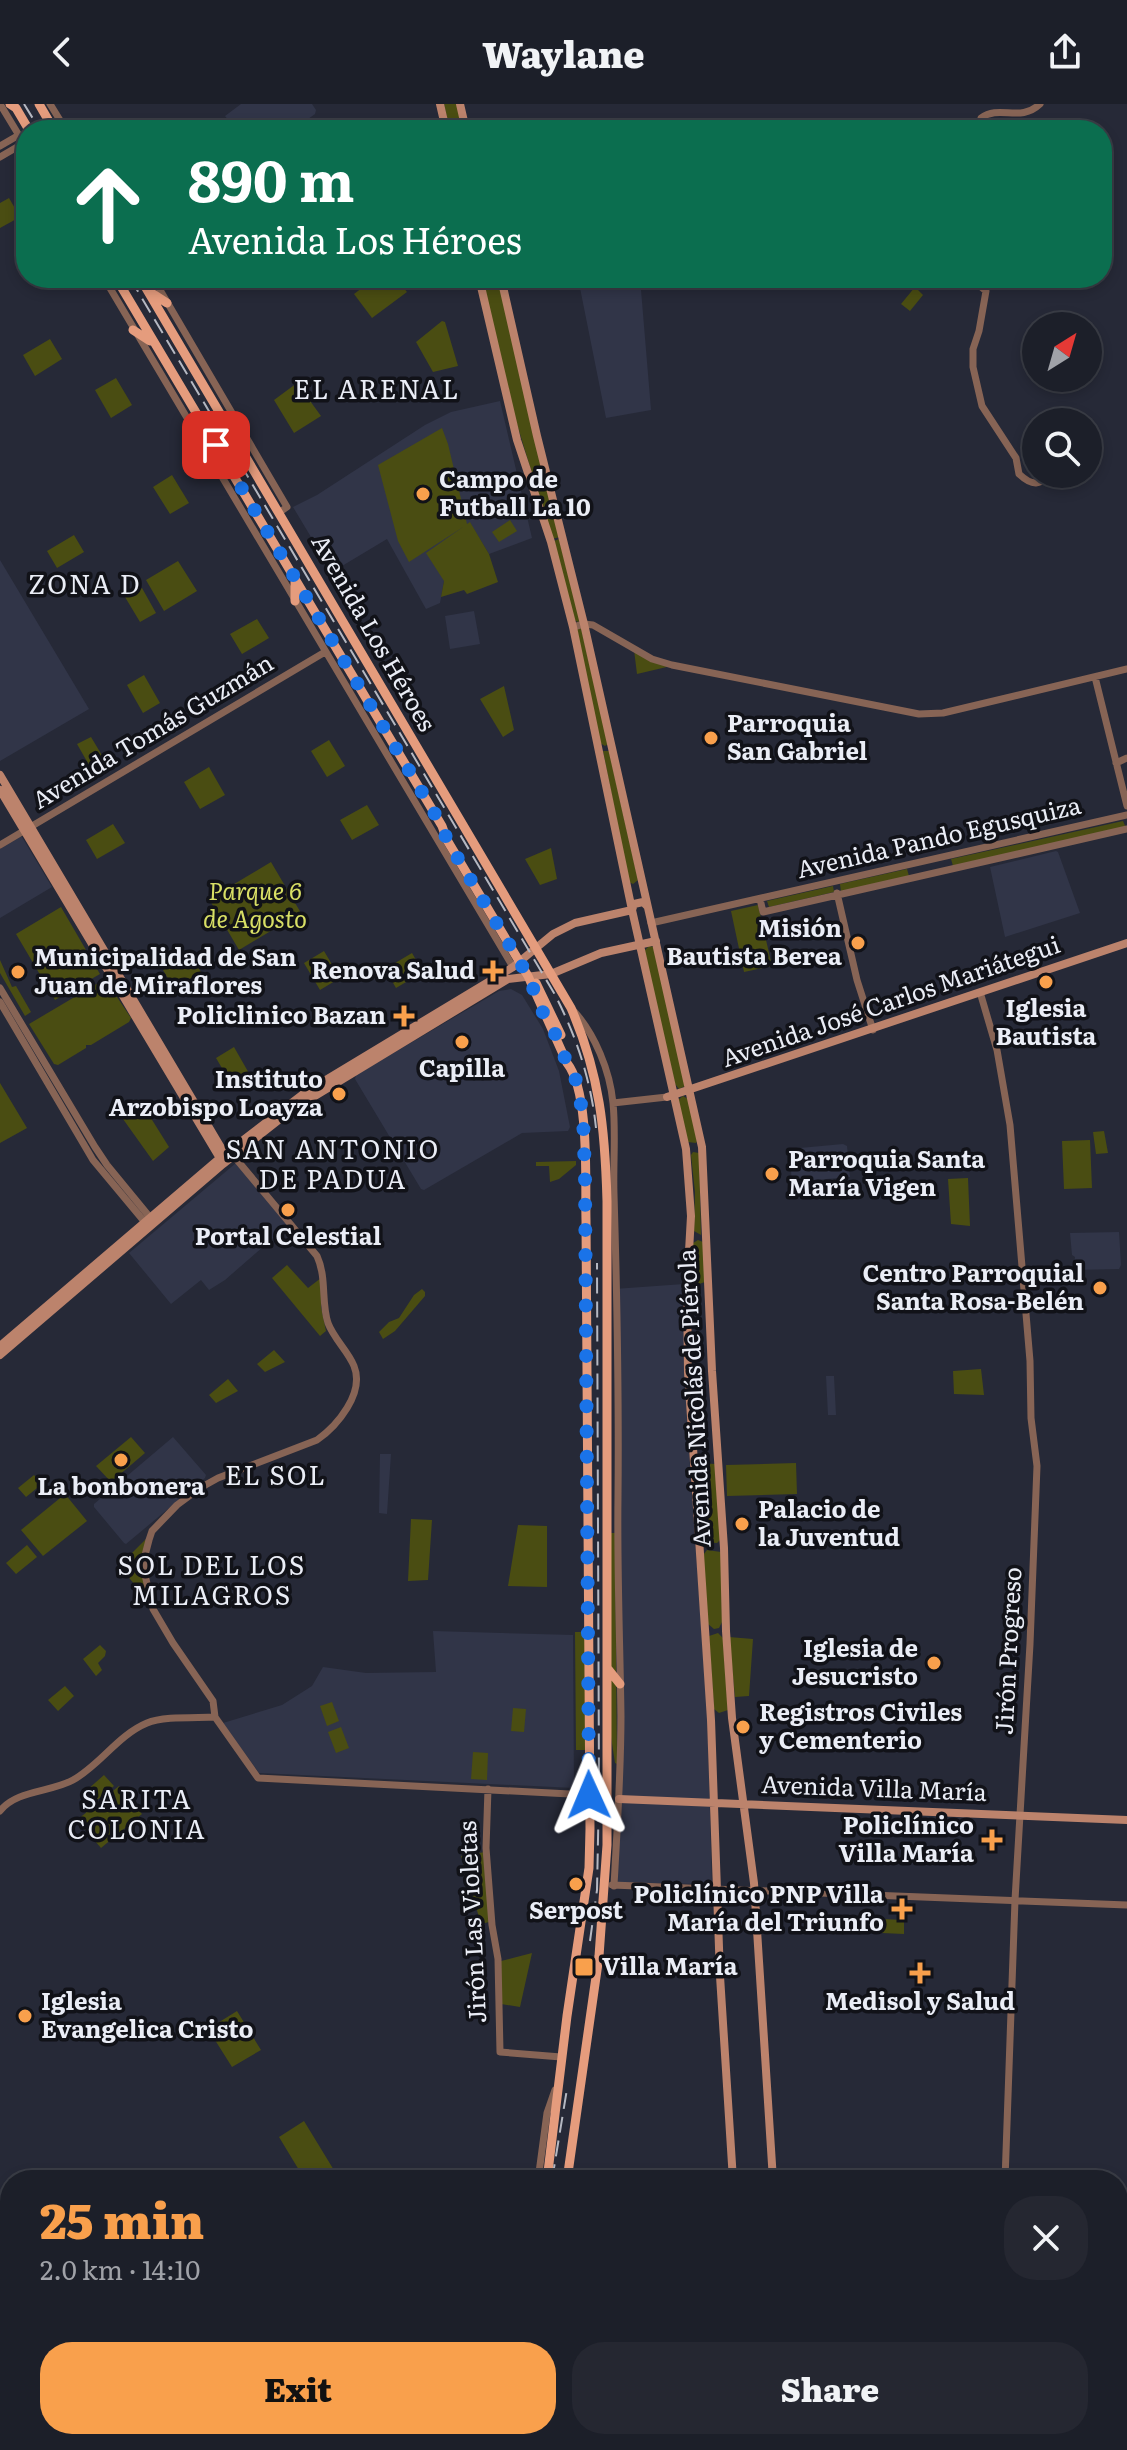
<!DOCTYPE html>
<meta charset="utf-8">
<style>
:root{--surface:#1c1f29;--page:#252731;--text:#f1f3f6;--muted:#a0a2a8;--line:#3a3d46;--accent:#f9a04c}
body{margin:0;font-family:Literata,serif;background:var(--page);color:var(--text);height:100vh;display:flex;flex-direction:column;font-size:30px;white-space:nowrap}
*{box-sizing:border-box;margin:0}
p{font-size:26px;color:var(--muted)}
.icon{flex:none;width:44px;height:44px;fill:none;stroke:currentColor;stroke-width:2;stroke-linecap:round;stroke-linejoin:round}
.map{position:relative;flex:1;overflow:hidden}
.sheet{position:absolute;left:0px;top:2066px;width:1128px;height:280px;display:flex;flex-direction:column;background:var(--surface);border-radius:32px 32px 0 0;box-shadow:0 4px 12px #0003,0 0 0 2px var(--line)}
.sheet>*{flex:none}
.guide{position:absolute;left:16px;top:16px;width:1096px;height:168px;border-radius:32px;box-shadow:0 4px 12px #0003,0 0 0 2px var(--line);background:#0b6e4f;color:#fff;overflow:hidden}
.needle{width:52px;rotate:37deg}
.tools{position:absolute;left:1022px;top:208px;display:grid;gap:16px}
.tools a{display:grid;place-items:center;width:80px;height:80px;border-radius:50%;background:var(--surface);box-shadow:0 4px 12px #0003,0 0 0 2px var(--line);font-size:40px}
.pin{position:absolute;display:grid;place-items:center;width:68px;height:68px;color:#fff;margin:-34px;border-radius:16px;box-shadow:0 4px 12px #0006}
.me{position:absolute;width:88px;margin:-44px;rotate:359deg;stroke-linejoin:round;filter:drop-shadow(0 0 6px #0008)}
.turn{display:flex;align-items:center;gap:28px;height:168px;padding:0 40px;font-size:36px}
.turn .icon{width:104px;height:104px;stroke-width:2.5}
.turn b{display:block;font-size:56px;line-height:68px}
.round{display:grid;place-items:center;flex:none;width:84px;height:84px;border-radius:32px;background:var(--page)}
.overview{display:flex;align-items:center;justify-content:space-between;height:136px;padding:0 40px}
h1{font-size:48px;font-weight:800;line-height:60px;color:var(--accent)}
.button{display:flex;gap:16px;margin-top:auto;padding:16px 40px}
.button a{flex:1;height:92px;border-radius:32px;background:var(--accent);color:#111;font-size:32px;font-weight:800;line-height:92px;text-align:center}
.button a+a{background:var(--page);color:var(--text)}
header{display:flex;justify-content:space-between;align-items:center;height:104px;padding:0 40px;background:var(--surface);font-size:36px;font-weight:800}
.map>svg:first-child{display:block}
</style>
<header><svg class="icon" aria-label="back" viewBox="0 0 24 24"><path d="M15 5l-7 7 7 7"/></svg>Waylane<svg class="icon" aria-label="share" viewBox="0 0 24 24"><path d="M12 15V3M7 8l5-5 5 5M5 13v7h14v-7"/></svg></header>
<div class="map">
<svg width="1127" height="2346" viewBox="0 0 1127 2346">
<rect width="100%" height="100%" fill="#262937"/>
<path fill="#313548" d="M241,0H312L316,6L315,10L293,26H236L225,12Z
M578,174H640L651,306L606,314Z
M500,297L532,434L489,450L470,419L444,477L440,499L426,505L387,435L332,468L293,403L317,391L425,321L451,308Z
M0,456L89,605L0,657Z
M474,507L480,540L450,545L445,512Z
M20,733H22L52,783L0,814V745Z
M1056,747L1058,748L1080,809L1005,833L990,763Z
M511,885L522,891L543,925L559,967L570,1023L568,1027L522,1029L424,1086L421,1085L355,975L356,971L499,887Z
M843,1040L847,1042L850,1073L792,1078L789,1045Z
M236,1059L288,1121L225,1176L209,1186L201,1176L171,1200L129,1149Z
M1119,1128L1121,1161L1119,1165L1073,1166L1075,1153L1072,1151L1070,1129Z
M684,1180L687,1321L707,1603L712,1780L618,1779L614,1185Z
M826,1272H834L836,1311H828Z
M173,1333L206,1371L205,1374L126,1440L124,1439L94,1403V1400Z
M380,1350H391L387,1410L379,1409Z
M433,1527L573,1531L574,1684L259,1669L223,1619L282,1601L312,1582L323,1563L366,1569L436,1568Z
M196,2336H226L218,2346H188Z
M366,2336H414L433,2346H360Z
M598,2336H734V2346H598Z"/>
<path fill="#4a4d12" d="M444,0H458L464,26H450Z
M9,94L20,113L0,124V99Z
M375,174H396L407,188L372,214L354,190Z
M482,174H499L560,433L552,435L510,297Z
M915,183L923,191L910,207L901,200Z
M442,217L445,218L458,262L433,268L416,238Z
M50,235L62,255L35,272L23,251Z
M116,274L132,301L111,314L95,286Z
M297,279L321,312L294,329L274,296Z
M442,324L448,340L467,420L470,418L489,450L498,478L467,490L464,486L441,493L444,477L426,449L463,423L409,458L398,437L378,361Z
M172,371L189,399L170,410L153,383Z
M510,416L517,427L499,438L492,428Z
M74,431L84,448L57,464L47,447Z
M559,435L580,517L578,518L574,516L554,437Z
M178,457L197,487L164,507L146,476Z
M142,484L156,509L140,518L125,493Z
M257,515L269,534L242,550L230,530Z
M581,524L608,640L605,642L600,639L577,525Z
M634,546L671,562L637,570Z
M144,571L160,599L143,609L127,581Z
M504,582L514,626L503,633L480,595Z
M91,633L103,653L89,661L77,640Z
M329,636L345,662L327,673L311,647Z
M603,647H609L638,776L633,780L629,778Z
M209,663L225,691L200,705L184,678Z
M367,701L379,721L352,736L340,716Z
M1123,717L1126,724L953,762L951,755Z
M113,720L125,739L97,755L86,736Z
M551,744L557,775L540,781L525,755Z
M271,758L301,809L239,846L209,795Z
M907,765L909,772L841,788L840,780Z
M833,782L834,788L769,803L767,797Z
M758,801L772,862L744,868L731,807Z
M61,803L100,870L55,896L16,830Z
M649,842L654,843L685,982L679,985L675,980L644,847Z
M324,847L340,874L320,886L304,859Z
M412,849L423,868L396,884L385,865Z
M190,850L201,868L174,885L163,866Z
M0,856L12,883L16,882L31,908L25,912L0,869Z
M105,875L131,914L129,918L91,941H86V944L58,961L54,960L29,920Z
M234,943L250,971L232,981L216,954Z
M0,979L27,1024L0,1039Z
M683,992L688,995L697,1037L696,1039L688,1038L678,996Z
M144,1003L169,1043L153,1057L123,1015Z
M1104,1027L1108,1049L1096,1050L1093,1028Z
M1090,1036L1092,1084L1064,1085L1062,1037Z
M693,1048L699,1049L701,1131L694,1127L695,1088L691,1051Z
M576,1057V1061L559,1075L550,1078L549,1062H536V1058Z
M968,1074L970,1122L951,1120L948,1075Z
M698,1136L703,1138L705,1178L696,1181L691,1173L693,1139Z
M287,1161L308,1184L321,1174V1203L326,1227L320,1232L272,1174Z
M422,1185L425,1188V1192L395,1227L383,1235L379,1228L389,1218L399,1214L414,1191Z
M274,1246L285,1258L265,1268L257,1260Z
M981,1265L984,1291L954,1290L953,1267Z
M228,1275L238,1287L216,1299L209,1291Z
M131,1333L145,1349L111,1378L96,1362Z
M700,1359L715,1360L720,1436L717,1439L703,1438L697,1363Z
M796,1359L797,1390L727,1392L726,1361Z
M34,1371L42,1380L26,1393L18,1384Z
M65,1390L87,1417L43,1452L21,1426Z
M411,1415L432,1416L428,1476L408,1477Z
M518,1421L547,1422V1483L508,1482Z
M610,1429H615L617,1660L615,1659L611,1633Z
M147,1434L141,1458L147,1495L119,1462Z
M27,1441L37,1453L16,1470L6,1459Z
M707,1446L721,1448L722,1518L719,1524L714,1525L708,1520L703,1451Z
M575,1528H587V1646H576Z
M718,1529L723,1534L728,1606L719,1609L714,1605L709,1532Z
M729,1533L753,1535L749,1592L735,1593Z
M100,1541L106,1547L105,1552L98,1559L102,1566L96,1572L83,1555Z
M65,1582L74,1592L58,1607L48,1596Z
M332,1598L339,1617L327,1622L320,1602Z
M513,1604L526,1605L524,1628L511,1627Z
M341,1623L349,1644L336,1649L328,1628Z
M473,1648L488,1649L487,1676L471,1675Z
M104,1671L114,1682L96,1697L87,1686Z
M119,1682L142,1710L101,1744L77,1716Z
M485,1748L489,1818L481,1820L461,1752Z
M882,1815L904,1816V1830L882,1829Z
M532,1849L520,1903L501,1900V1857Z
M237,1907L261,1946L232,1963L208,1925Z
M304,2017L340,2076H305L279,2033Z
M676,2336H723L724,2346H676Z
M751,2336H784V2346H753Z"/>
<g fill="none" stroke-linecap="round" stroke-linejoin="round">
<path stroke="#876455" stroke-width="7" d="M0,0L26,43
M50,0L66,26
M979,26L981,14C1000,0 1020,19 1040,0
M0,42L19,31
M0,53L24,39
M104,174L513,863
M153,174L287,403L280,408
M971,174L986,187L979,227L973,245V263L982,302L1016,354L1019,370C1034,384 1039,380 1055,370
M573,523L584,520L593,521L652,555L672,561L919,610L943,609L1127,565
M1095,573L1127,702
M1116,659L1127,654
M0,741L325,548
M837,789L857,876L873,926
M760,795L763,808L1127,725
M651,819L1127,711
M0,884L95,1043L107,1061L153,1117
M980,888L997,946L1010,1021L1030,1257L1031,1314L1037,1362L1030,1540L1015,1796L1005,2076
M0,898L93,1056L148,1122
M573,906C595,930 610,967 613,999C616,1028 613,1061 614,1090C617,1191 619,1292 618,1393C617,1466 620,1539 621,1612C621,1669 617,1725 614,1782
M613,999L667,993
M215,1613L213,1597L173,1539L153,1505L145,1471L144,1455L149,1436L152,1427L177,1401L200,1384L218,1374L317,1336C337,1322 365,1289 354,1262C348,1247 334,1235 328,1219C321,1198 327,1174 317,1152L232,1050
M215,1613L258,1674L589,1691
M488,1685L486,1744L492,1821L498,1855L500,1948L561,1953
M0,1707C16,1686 52,1688 73,1676C100,1661 118,1631 147,1619C163,1612 196,1614 215,1613
M612,1781L1127,1801
M538,2076L547,2009L555,1986
M339,2346L345,2336
M352,2346L359,2336
M992,2346L993,2336"/>
<path stroke="#bc836c" stroke-width="8" d="M440,0L446,26
M460,0L466,26
M479,174L517,336L551,438L573,523L632,806L686,1045L691,1112L687,1183L688,1268L711,1616L720,1872L733,2076
M501,174L537,332L584,520L702,1043L712,1267L724,1444L726,1527L732,1614L754,1779L773,2076
M0,671L226,1052
M0,686L221,1056
M667,993L1127,839
M0,1242L220,1054L306,988L513,863L553,830L575,819L632,806L634,800L643,798L647,802
M0,1251L223,1060L290,1007L508,875L551,870L601,849L656,837
M619,1695L1127,1716
M747,2336L749,2346
M787,2336V2346"/>
<path stroke="#e59c7d" stroke-width="9" d="M10,0L16,4L29,26
M39,0L54,26
M116,174L442,722L447,736L528,872L567,959C590,988 585,1077 586,1116L590,1725L589,1764L567,1912L547,2076
M140,174L571,904C600,971 605,1025 607,1097V1741L599,1852L567,2076
M150,188L167,199
M133,226L150,237
M295,478V497
M536,879L561,931
M608,1565L620,1580
M512,2340L516,2336
M522,2346L523,2336
M541,2346V2336"/>
<path stroke="#b5b8c2" stroke-width="2" stroke-dasharray="16 8" stroke-linecap="butt" d="M24,0L40,26
M130,174L554,889C576,931 591,976 596,1024
M590,1837L597,1786L599,1685L597,1159
M552,2076L567,1985
M344,2346L350,2336"/>
</g>
<g fill="none" stroke-linecap="round" stroke-linejoin="round">
<path stroke="#1a73e8" stroke-width="14" stroke-dasharray="0 25.2" d="M216,341L442,722L447,736L528,872L544,911L553,925L567,959L574,968L583,1010L585,1073L589,1691"/>
</g>
<g fill="#f9a04c" stroke="#111218" stroke-width="3">
<circle cx="423" cy="390" r="8"/>
<circle cx="711" cy="634" r="8"/>
<circle cx="858" cy="839" r="8"/>
<path d="M489 855h8v8h8v8h-8v8h-8v-8h-8v-8h8z"/>
<circle cx="18" cy="868" r="8"/>
<circle cx="1046" cy="878" r="8"/>
<path d="M400 900h8v8h8v8h-8v8h-8v-8h-8v-8h8z"/>
<circle cx="462" cy="938" r="8"/>
<circle cx="339" cy="990" r="8"/>
<circle cx="772" cy="1070" r="8"/>
<circle cx="288" cy="1106" r="8"/>
<circle cx="1100" cy="1184" r="8"/>
<circle cx="121" cy="1356" r="8"/>
<circle cx="742" cy="1420" r="8"/>
<circle cx="934" cy="1559" r="8"/>
<circle cx="743" cy="1623" r="8"/>
<path d="M988 1724h8v8h8v8h-8v8h-8v-8h-8v-8h8z"/>
<circle cx="576" cy="1780" r="8"/>
<path d="M898 1793h8v8h8v8h-8v8h-8v-8h-8v-8h8z"/>
<rect x="574" y="1853" width="20" height="20" rx="4"/>
<path d="M916 1857h8v8h8v8h-8v8h-8v-8h-8v-8h8z"/>
<circle cx="25" cy="1912" r="8"/>
</g>
<g text-anchor="middle" stroke-width="7" stroke-linejoin="round" paint-order="stroke">
<g font-size="24" font-weight="bold" fill="#eaedf6" stroke="#111218" text-anchor="start">
<text x="439" y="384">Campo de<tspan x="439" dy="28">Futball La 10</tspan></text>
<text x="727" y="628">Parroquia<tspan x="727" dy="28">San Gabriel</tspan></text>
<text x="842" y="833" text-anchor="end">Misión<tspan x="842" dy="28">Bautista Berea</tspan></text>
<text x="34" y="862">Municipalidad de San<tspan x="34" dy="28">Juan de Miraflores</tspan></text>
<text x="475" y="875" text-anchor="end">Renova Salud</text>
<text x="1046" y="913" text-anchor="middle">Iglesia<tspan x="1046" dy="28">Bautista</tspan></text>
<text x="386" y="920" text-anchor="end">Policlinico Bazan</text>
<text x="462" y="973" text-anchor="middle">Capilla</text>
<text x="323" y="984" text-anchor="end">Instituto<tspan x="323" dy="28">Arzobispo Loayza</tspan></text>
<text x="788" y="1064">Parroquia Santa<tspan x="788" dy="28">María Vigen</tspan></text>
<text x="288" y="1141" text-anchor="middle">Portal Celestial</text>
<text x="1084" y="1178" text-anchor="end">Centro Parroquial<tspan x="1084" dy="28">Santa Rosa-Belén</tspan></text>
<text x="121" y="1391" text-anchor="middle">La bonbonera</text>
<text x="758" y="1414">Palacio de<tspan x="758" dy="28">la Juventud</tspan></text>
<text x="918" y="1553" text-anchor="end">Iglesia de<tspan x="918" dy="28">Jesucristo</tspan></text>
<text x="759" y="1617">Registros Civiles<tspan x="759" dy="28">y Cementerio</tspan></text>
<text x="974" y="1730" text-anchor="end">Policlínico<tspan x="974" dy="28">Villa María</tspan></text>
<text x="884" y="1799" text-anchor="end">Policlínico PNP Villa<tspan x="884" dy="28">María del Triunfo</tspan></text>
<text x="576" y="1815" text-anchor="middle">Serpost</text>
<text x="602" y="1871">Villa María</text>
<text x="41" y="1906">Iglesia<tspan x="41" dy="28">Evangelica Cristo</tspan></text>
<text x="920" y="1906" text-anchor="middle">Medisol y Salud</text>
</g>
<g font-size="24" fill="#eaedf6" stroke="#111218">
<text transform="translate(373 529) rotate(60)" y="8">Avenida Los Héroes</text>
<text transform="translate(153 628) rotate(-31)" y="8">Avenida Tomás Guzmán</text>
<text transform="translate(939 734) rotate(-13)" y="8">Avenida Pando Egusquiza</text>
<text transform="translate(891 898) rotate(-19)" y="8">Avenida José Carlos Mariátegui</text>
<text transform="translate(695 1294) rotate(-93)" y="8">Avenida Nicolás de Piérola</text>
<text transform="translate(1009 1547) rotate(-87)" y="8">Jirón Progreso</text>
<text transform="translate(874 1685) rotate(2)" y="8">Avenida Villa María</text>
<text transform="translate(473 1818) rotate(-93)" y="8">Jirón Las Violetas</text>
</g>
<g font-size="24" font-style="italic" fill="#d8df65" stroke="#111218">
<text x="255" y="796">Parque 6<tspan x="255" dy="28">de Agosto</tspan></text>
</g>
<g font-size="26" letter-spacing="2" fill="#eaedf6" stroke="#111218">
<text x="377" y="295">EL ARENAL</text>
<text x="85" y="490">ZONA D</text>
<text x="333" y="1055">SAN ANTONIO<tspan x="333" dy="30">DE PADUA</tspan></text>
<text x="276" y="1381">EL SOL</text>
<text x="212" y="1471">SOL DEL LOS<tspan x="212" dy="30">MILAGROS</tspan></text>
<text x="137" y="1705">SARITA<tspan x="137" dy="30">COLONIA</tspan></text>
</g>
</g>
</svg>
<div class="tools">
<a><svg class="needle" viewBox="-14 -14 28 28"><path d="M0-13l5 13h-10z" fill="#e53935"/><path d="M0 13l5-13h-10z" fill="#a0a2a8"/></svg></a>
<a><svg class="icon" aria-label="search" viewBox="0 0 24 24"><circle cx="10" cy="10" r="6"/><path d="M15 15l6 6"/></svg></a>
</div>
<div class="pin" style="left:216px;top:341px;background:#d93025"><svg class="icon" aria-label="arrive" viewBox="0 0 24 24"><path d="M6 21V4h12l-3 4 3 4H6"/></svg></div>
<svg class="me" style="left:589px;top:1691px" viewBox="-20 -20 40 40"><path d="M0-17L14 15 0 8-14 15z" fill="#1a73e8" stroke="#fff" stroke-width="4"/></svg>
<div class="guide">
<div class="turn"><svg class="icon" aria-label="ahead" viewBox="0 0 24 24"><path d="M12 20V5M6 11l6-6 6 6"/></svg><div><b>890 m</b>Avenida Los Héroes</div></div>
</div>
<section class="sheet">
<div class="overview"><div><h1>25 min</h1><p>2.0 km · 14:10</p></div><a class="round"><svg class="icon" aria-label="close" viewBox="0 0 24 24"><path d="M6 6l12 12M18 6L6 18"/></svg></a></div>
<div class="button"><a>Exit</a><a>Share</a></div>
</section>
</div>
